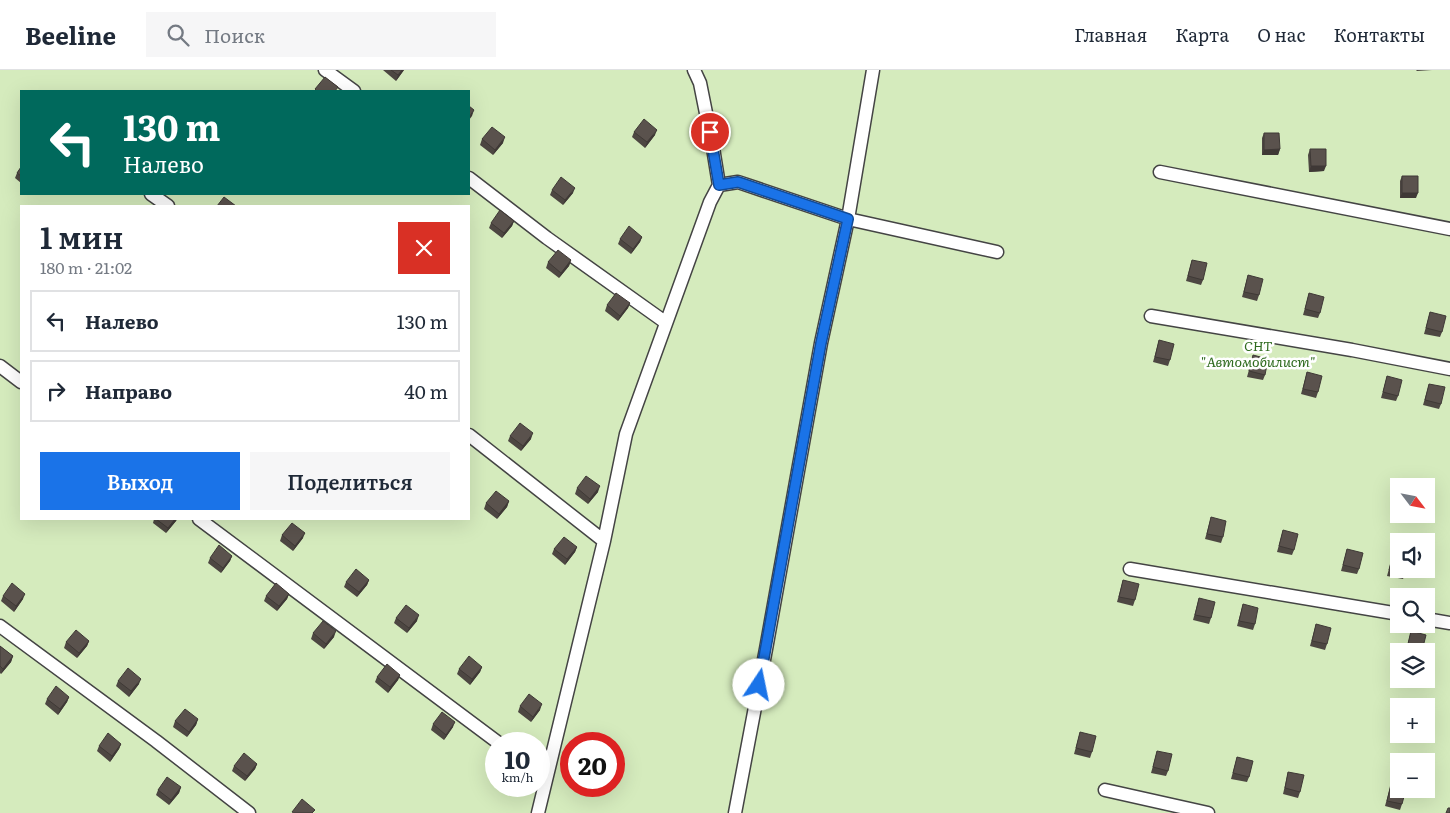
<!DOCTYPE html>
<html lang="ru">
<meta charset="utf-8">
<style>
:root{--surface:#fff;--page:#f6f6f7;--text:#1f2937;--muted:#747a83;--line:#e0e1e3;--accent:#1a73e8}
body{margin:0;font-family:Literata,serif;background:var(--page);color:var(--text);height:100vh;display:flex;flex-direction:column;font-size:19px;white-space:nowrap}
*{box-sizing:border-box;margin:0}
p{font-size:16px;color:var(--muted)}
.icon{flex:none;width:28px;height:28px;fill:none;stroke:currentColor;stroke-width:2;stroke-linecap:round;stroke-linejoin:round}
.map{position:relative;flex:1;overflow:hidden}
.side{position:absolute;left:20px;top:135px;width:450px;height:315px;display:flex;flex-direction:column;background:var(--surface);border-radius:0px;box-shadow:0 5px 20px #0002}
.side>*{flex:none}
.top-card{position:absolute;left:20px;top:20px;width:450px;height:105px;border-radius:0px;box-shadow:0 5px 20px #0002;background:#00695c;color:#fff;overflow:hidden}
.needle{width:32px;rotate:122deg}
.fabs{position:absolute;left:1390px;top:408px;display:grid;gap:10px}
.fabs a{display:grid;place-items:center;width:45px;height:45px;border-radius:0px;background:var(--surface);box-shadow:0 5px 20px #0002;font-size:25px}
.speed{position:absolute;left:485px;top:662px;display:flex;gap:10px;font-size:25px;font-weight:700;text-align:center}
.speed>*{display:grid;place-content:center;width:65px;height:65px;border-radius:50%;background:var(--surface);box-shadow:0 5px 20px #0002;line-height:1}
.speed small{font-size:12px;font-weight:400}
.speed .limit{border:8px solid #d22;background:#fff;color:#111}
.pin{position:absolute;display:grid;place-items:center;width:42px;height:42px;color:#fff;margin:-21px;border:2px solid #fff;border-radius:50%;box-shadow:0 1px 5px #0007}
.me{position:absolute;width:55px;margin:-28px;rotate:11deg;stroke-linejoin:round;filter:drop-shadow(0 0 4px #0008)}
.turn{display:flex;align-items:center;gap:18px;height:105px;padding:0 20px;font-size:22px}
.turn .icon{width:65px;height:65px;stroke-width:2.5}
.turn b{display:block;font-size:35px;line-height:42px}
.round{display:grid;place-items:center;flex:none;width:52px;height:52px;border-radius:0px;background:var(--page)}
.overview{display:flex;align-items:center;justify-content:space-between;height:85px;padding:0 20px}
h1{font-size:30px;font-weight:600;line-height:38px}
.action{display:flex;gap:10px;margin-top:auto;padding:10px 20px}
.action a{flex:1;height:58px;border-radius:0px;background:var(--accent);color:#fff;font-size:20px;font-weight:600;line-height:58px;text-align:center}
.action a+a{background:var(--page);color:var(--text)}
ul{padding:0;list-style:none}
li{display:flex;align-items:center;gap:15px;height:62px;margin:0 10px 8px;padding:0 10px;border:2px solid var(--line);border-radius:0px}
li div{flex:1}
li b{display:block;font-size:19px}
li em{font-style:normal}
header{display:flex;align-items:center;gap:30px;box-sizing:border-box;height:70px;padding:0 25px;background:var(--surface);border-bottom:1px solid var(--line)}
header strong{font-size:24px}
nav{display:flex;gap:28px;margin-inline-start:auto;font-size:18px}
.search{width:350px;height:45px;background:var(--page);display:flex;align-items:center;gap:12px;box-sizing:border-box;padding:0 18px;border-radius:0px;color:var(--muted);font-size:19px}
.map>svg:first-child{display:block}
</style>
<header>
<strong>Beeline</strong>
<div class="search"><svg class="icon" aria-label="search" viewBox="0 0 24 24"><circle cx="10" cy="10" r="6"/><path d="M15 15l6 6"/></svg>Поиск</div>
<nav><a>Главная</a><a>Карта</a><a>О нас</a><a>Контакты</a></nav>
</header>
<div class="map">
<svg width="1450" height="743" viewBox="0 0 1450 743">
<rect width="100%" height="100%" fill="#fffdf5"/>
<path fill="#d5ebbd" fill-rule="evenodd" d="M0,0H1450V743H0ZM21,21H469V124H21ZM21,136H469V449H21ZM1399,416H1426V444H1399ZM1399,471H1426V499H1399ZM1399,526H1426V554H1399ZM1399,581H1426V609H1399ZM1399,636H1426V664H1399ZM496,674H539V716H496ZM571,674H614V716H571ZM1399,691H1426V719H1399Z"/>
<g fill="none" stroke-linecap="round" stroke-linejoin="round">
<g stroke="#444" stroke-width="15">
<path id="lane" d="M325,0L354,21
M1160,102L1450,159
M469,108L547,168L665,252
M719,115L738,112L848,149L997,182
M151,124L168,136
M1151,246L1352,280L1450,299
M0,296L21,312
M469,365L604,471
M199,449L500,674
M1130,499L1399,544
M1426,549L1450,553
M0,556L156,671L249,743
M1105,720L1208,743
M538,743L604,471L626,364L710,132L719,115L713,78L700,13L694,0
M735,743L766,579L821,273L848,149L873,0"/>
</g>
<use href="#lane" stroke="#fff" stroke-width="12"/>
</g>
<path fill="#4d4742" d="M383,0H404L396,11Z
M634,62L655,65L645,78L632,67Z
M1264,63L1280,79L1278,85H1262V68Z
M482,69L503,73L493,85L480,75Z
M1310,79L1324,101L1309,102L1308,85Z
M21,97V113L15,108L17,103Z
M1402,106L1416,128H1400V111Z
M552,120L573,123L563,135L550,125Z
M514,151L512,156L502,168L489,158L491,153Z
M642,167L640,172L631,184L618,174L620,169Z
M571,190L569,196L559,208L546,198L548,192Z
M1192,190L1203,210L1201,215L1186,211Z
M1248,205L1259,225L1257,231L1242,227Z
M1309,223L1320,243L1318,248L1303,245Z
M630,233L628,238L618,251L605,241L607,235Z
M1430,242L1442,262L1440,267L1424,264Z
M1159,270L1170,290L1168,296L1153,292Z
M1253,285L1265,305L1263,310L1247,307Z
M1307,302L1318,322L1316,328L1301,324Z
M1387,306L1398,326L1396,331L1381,328Z
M1429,314L1441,334L1439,339L1423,335Z
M510,366L531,369L521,381L508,371Z
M577,418L598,422L588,434L575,424Z
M509,431L507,437L497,449L484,439L486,433Z
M1211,447L1223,467L1221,473L1205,469Z
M154,449H177L176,451L166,463L153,453Z
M1283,460L1294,480L1292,485L1277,482Z
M282,465L303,468L293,481L280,471Z
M577,477L575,482L565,495L552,484L554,479Z
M1347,479L1359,499L1357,504L1341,501Z
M1393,484L1405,504L1403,509L1387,506Z
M232,486L230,491L221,503L208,493L210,488Z
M369,510L367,515L357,527L344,517L346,512Z
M1123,510L1135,530L1133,536L1117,532Z
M289,524L287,529L277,541L264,531L266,526Z
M3,526L23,529L14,542L1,531Z
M1199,528L1211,548L1209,554L1193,550Z
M1243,534L1255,554L1253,560L1237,556Z
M396,548L417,551L407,563L394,553Z
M1316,554L1327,574L1325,580L1310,576Z
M1411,561L1422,581H1406Z
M313,563L334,567L324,579L311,569Z
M89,571L87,576L77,588L64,578L66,572Z
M0,576L13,586L11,592L1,604L0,603Z
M482,597L480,602L470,615L457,604L459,599Z
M400,605L398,610L388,623L375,612L377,607Z
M118,611L139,614L129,627L116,616Z
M69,627L67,632L58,645L45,634L47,629Z
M520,636L540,640L531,652L518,642Z
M198,649L196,655L187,667L173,657L175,651Z
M433,654L453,657L444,670L431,660Z
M1080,662L1092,682L1090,688L1074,684Z
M121,674L119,679L110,692L97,681L99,676Z
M1157,681L1168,701L1166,706L1151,703Z
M1237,687L1249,707L1247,712L1231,709Z
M257,694L255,699L245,711L232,701L234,696Z
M1288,702L1300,722L1298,728L1283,724Z
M1391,714L1402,734L1400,740L1385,736Z
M181,717L179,723L169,735L156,725L158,720Z"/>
<path fill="#3f3936" d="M402,0H404L396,11L398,5Z
M1417,0H1432L1416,1Z
M474,40L472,46L469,50V47Z
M657,60L655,65L645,78L647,72Z
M505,67L503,73L493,85L495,80Z
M1280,79L1278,85H1262L1264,80Z
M1311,96H1326L1324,101L1309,102Z
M575,118L573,123L563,135L565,130Z
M1402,123H1418L1416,128H1400Z
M514,151L512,156L502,168L504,163Z
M642,167L640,172L631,184L633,179Z
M571,190L569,196L559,208L561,203Z
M630,233L628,238L618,251L620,246Z
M533,363L531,369L521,381L523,376Z
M600,416L598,422L588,434L590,429Z
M509,431L507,437L497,449L499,444Z
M175,449H177L176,451L166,463L168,458Z
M305,463L303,468L293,481L295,476Z
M577,477L575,482L565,495L567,489Z
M232,486L230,491L221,503L223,498Z
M369,510L367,515L357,527L359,522Z
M25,524L23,529L14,542L16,536Z
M289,524L287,529L277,541L279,536Z
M419,545L417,551L407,563L409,558Z
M336,561L334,567L324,579L326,574Z
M89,571L87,576L77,588L79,583Z
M13,586L11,592L1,604L3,599Z
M482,597L480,602L470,615L472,609Z
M400,605L398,610L388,623L390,617Z
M141,609L139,614L129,627L131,621Z
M69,627L67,632L58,645L60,639Z
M542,634L540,640L531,652L533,647Z
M198,649L196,655L187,667L189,662Z
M455,652L453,657L444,670L446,665Z
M121,674L119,679L110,692L112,686Z
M257,694L255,699L245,711L247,706Z
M181,717L179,723L169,735L171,730Z"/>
<path fill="#5a524d" stroke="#3f3936" d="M391,0H402L398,5Z
M325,7L338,17L335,21H317L315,19Z
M469,36L474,40L469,47Z
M644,49L657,60L647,72L634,62Z
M492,57L505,67L495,80L482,69Z
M1264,63H1279L1280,79L1264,80Z
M1310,79H1326V96H1311Z
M21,97V106L17,103Z
M1402,106H1418V123H1402Z
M561,107L575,118L565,130L552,120Z
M224,127L236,136H217Z
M500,140L514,151L504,163L491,153Z
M629,156L642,167L633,179L620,169Z
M558,180L571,190L561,203L548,192Z
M1192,190L1207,193L1203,210L1188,206Z
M1248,205L1263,209L1259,225L1244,222Z
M616,223L630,233L620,246L607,235Z
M1309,223L1324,227L1320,243L1305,239Z
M1430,242L1446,246L1442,262L1426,258Z
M1159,270L1174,274L1170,290L1155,287Z
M1253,285L1268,289L1265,305L1249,301Z
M1307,302L1322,306L1318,322L1303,319Z
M1387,306L1402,310L1398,326L1383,322Z
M1429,314L1445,317L1441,334L1425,330Z
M520,353L533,363L523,376L510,366Z
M586,406L600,416L590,429L577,418Z
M496,421L509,431L499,444L486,433Z
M1211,447L1226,451L1223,467L1207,464Z
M156,449H175L168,458Z
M292,453L305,463L295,476L282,465Z
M1283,460L1298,464L1294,480L1279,476Z
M564,467L577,477L567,489L554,479Z
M219,475L232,486L223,498L210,488Z
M1347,479L1363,483L1359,499L1343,495Z
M1393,484L1399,485V499H1406L1405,504L1389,500Z
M356,499L369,510L359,522L346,512Z
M1123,510L1139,514L1135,530L1119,527Z
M12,513L25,524L16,536L3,526Z
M276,513L289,524L279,536L266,526Z
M1199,528L1215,532L1211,548L1195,545Z
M1243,534L1258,538L1255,554L1239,551Z
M406,535L419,545L409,558L396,548Z
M323,551L336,561L326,574L313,563Z
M1316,554L1331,558L1327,574L1312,571Z
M76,560L89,571L79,583L66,572Z
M1411,561L1426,565L1422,581L1407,578Z
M0,576L13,586L3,599L0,596Z
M469,586L482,597L472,609L459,599Z
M387,594L400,605L390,617L377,607Z
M128,598L141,609L131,621L118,611Z
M56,616L69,627L60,639L47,629Z
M529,624L542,634L533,647L520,636Z
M185,639L198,649L189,662L175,651Z
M442,642L455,652L446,665L433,654Z
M1080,662L1096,666L1092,682L1076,678Z
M108,663L121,674L112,686L99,676Z
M1157,681L1172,684L1168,701L1153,697Z
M244,683L257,694L247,706L234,696Z
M1237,687L1253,691L1249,707L1233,703Z
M1288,702L1304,705L1300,722L1285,718Z
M167,707L181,717L171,730L158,720Z
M1391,714L1399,716V719H1406L1402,734L1387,731Z
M302,729L315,740L312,743H294L292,742Z
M1448,738H1450V743H1446Z"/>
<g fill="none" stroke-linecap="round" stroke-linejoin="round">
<g stroke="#114b97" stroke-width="12">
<path id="route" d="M710,62L719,115L738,112L848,149L821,273L759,615"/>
</g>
<use href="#route" stroke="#1a73e8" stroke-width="9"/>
</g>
<g text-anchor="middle" stroke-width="5" stroke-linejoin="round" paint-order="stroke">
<g font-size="14" font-style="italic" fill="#2f6b1f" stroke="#fff">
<text x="1258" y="281">СНТ<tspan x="1258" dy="16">"Автомобилист"</tspan></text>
</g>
</g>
</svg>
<div class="fabs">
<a><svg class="needle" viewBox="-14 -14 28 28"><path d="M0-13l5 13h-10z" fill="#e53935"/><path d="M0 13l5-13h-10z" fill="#747a83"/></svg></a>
<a><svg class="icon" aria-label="sound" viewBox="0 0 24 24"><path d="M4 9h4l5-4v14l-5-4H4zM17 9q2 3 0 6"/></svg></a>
<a><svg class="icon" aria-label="search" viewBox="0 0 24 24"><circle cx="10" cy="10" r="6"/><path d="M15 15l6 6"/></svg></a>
<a><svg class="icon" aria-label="layers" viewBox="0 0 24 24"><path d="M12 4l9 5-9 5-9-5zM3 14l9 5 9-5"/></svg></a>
<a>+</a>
<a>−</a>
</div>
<div class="speed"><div>10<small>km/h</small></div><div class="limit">20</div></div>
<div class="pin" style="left:710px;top:62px;background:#d93025"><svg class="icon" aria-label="arrive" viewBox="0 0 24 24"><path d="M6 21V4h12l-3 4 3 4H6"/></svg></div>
<svg class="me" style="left:759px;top:615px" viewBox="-20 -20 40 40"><circle r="19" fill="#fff"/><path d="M0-13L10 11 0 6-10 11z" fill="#1a73e8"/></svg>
<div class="top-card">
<div class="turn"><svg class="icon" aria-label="left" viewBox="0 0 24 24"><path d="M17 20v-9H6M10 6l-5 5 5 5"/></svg><div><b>130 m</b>Налево</div></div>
</div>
<section class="side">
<div class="overview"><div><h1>1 мин</h1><p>180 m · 21:02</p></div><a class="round" style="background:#d93025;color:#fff"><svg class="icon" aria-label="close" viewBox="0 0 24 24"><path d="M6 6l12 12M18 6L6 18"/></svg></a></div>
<ul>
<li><svg class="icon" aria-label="left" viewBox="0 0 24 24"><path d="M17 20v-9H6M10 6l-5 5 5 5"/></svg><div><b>Налево</b></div><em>130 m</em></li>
<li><svg class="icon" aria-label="right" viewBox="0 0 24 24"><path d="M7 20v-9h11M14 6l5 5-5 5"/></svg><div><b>Направо</b></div><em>40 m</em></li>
</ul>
<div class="action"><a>Выход</a><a>Поделиться</a></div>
</section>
</div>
